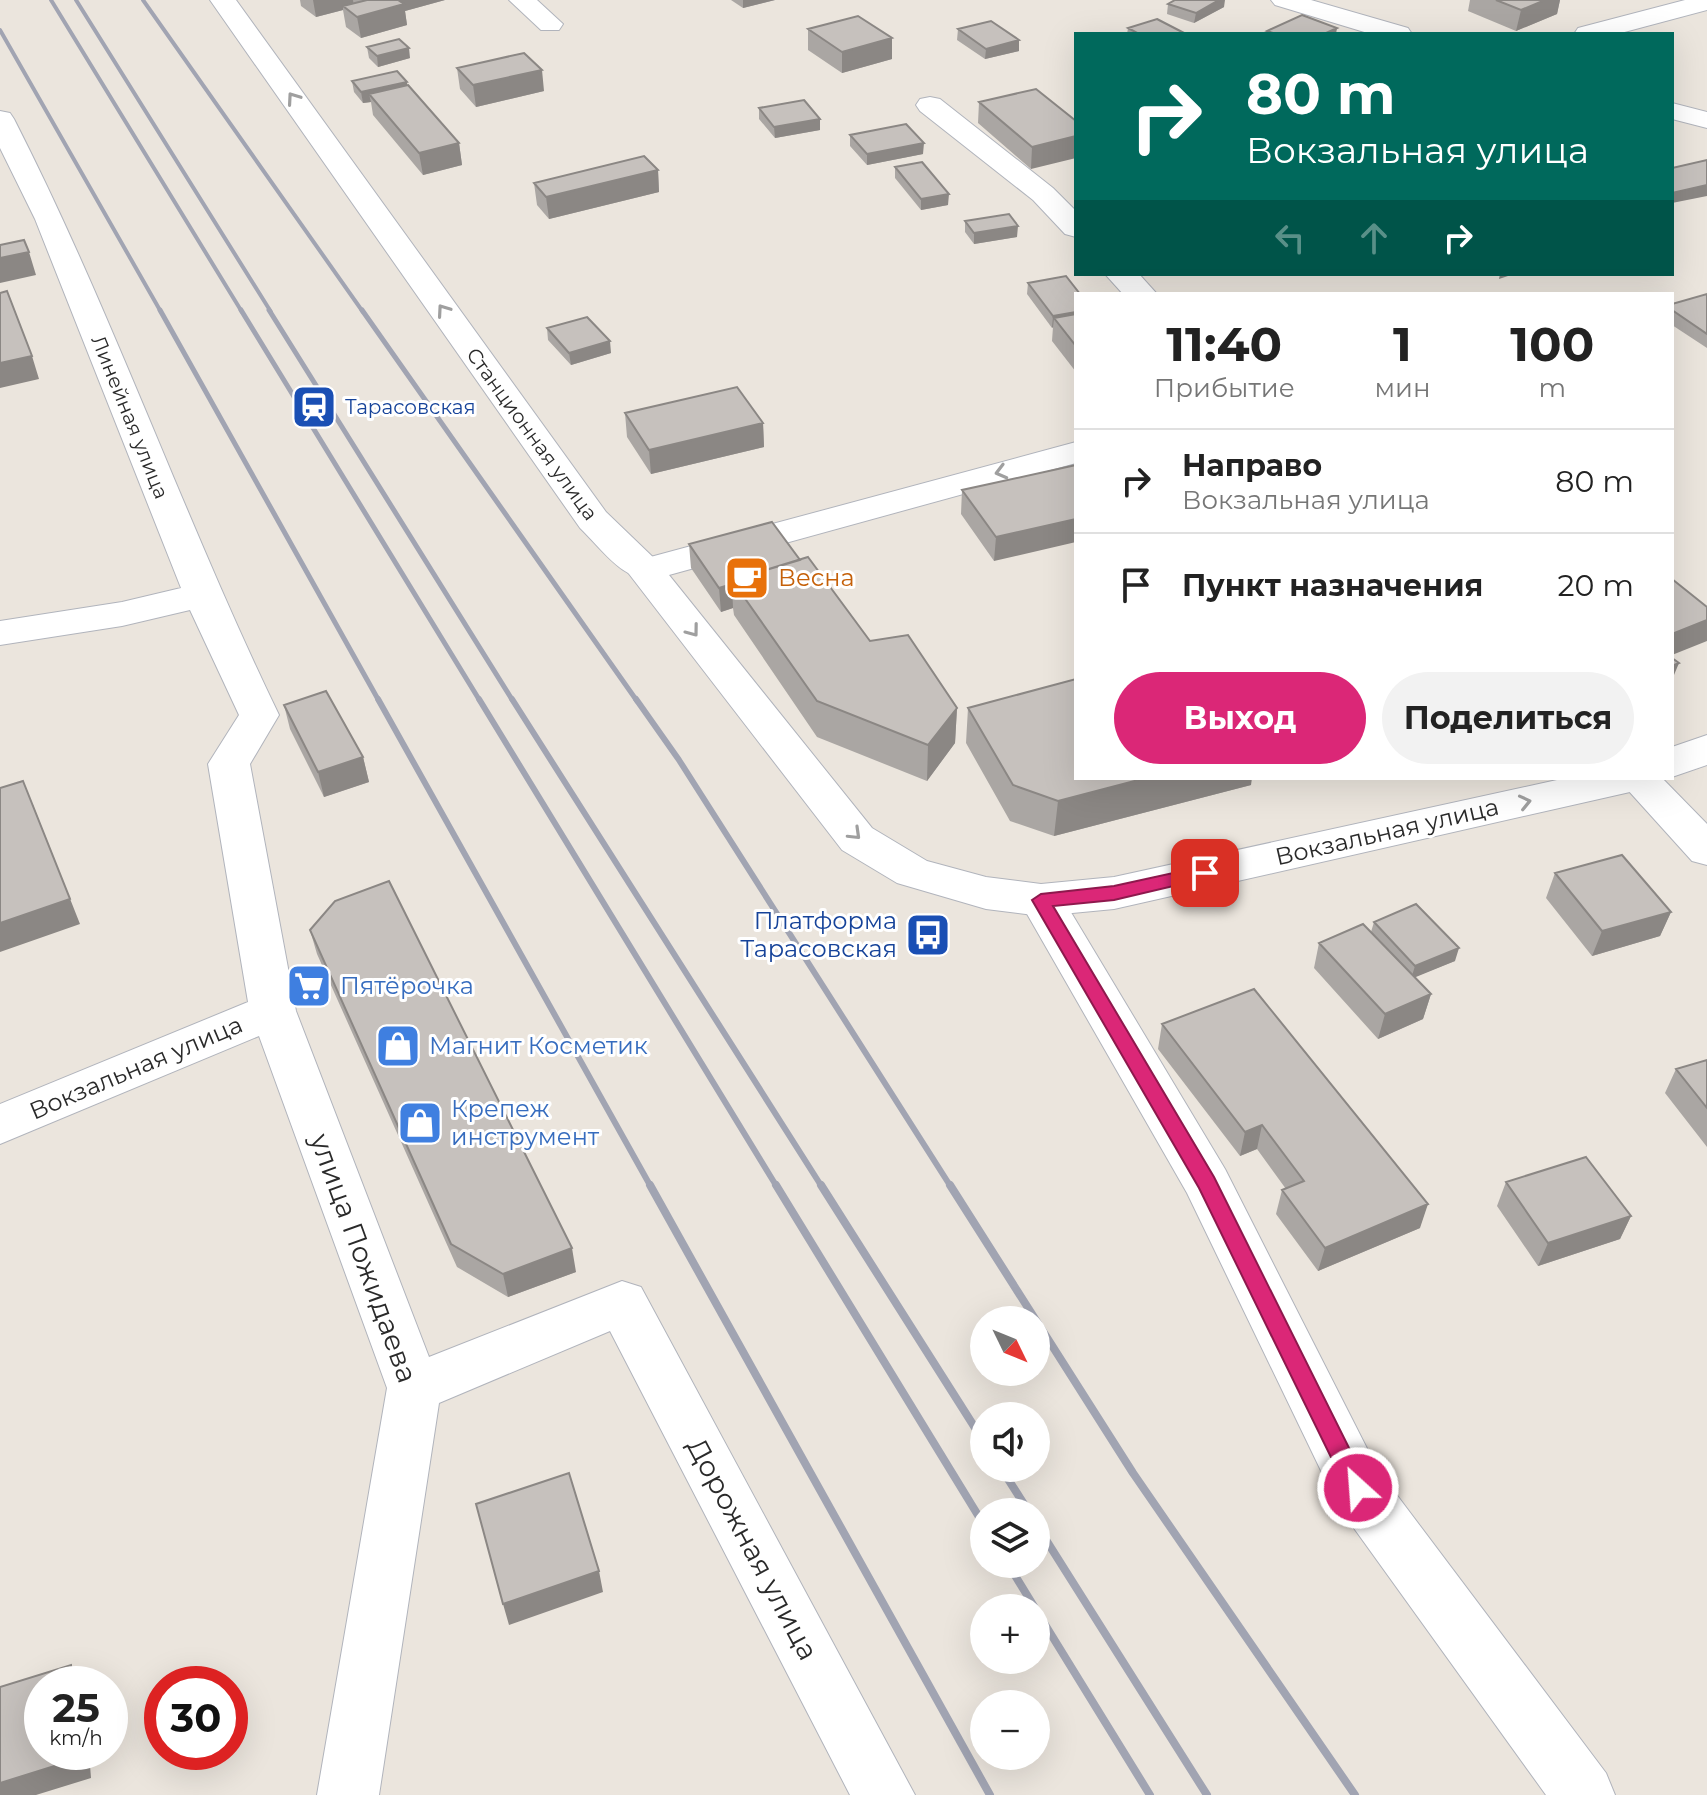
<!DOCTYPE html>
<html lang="ru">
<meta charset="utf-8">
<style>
:root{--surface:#fff;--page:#f2f2f2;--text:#222;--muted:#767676;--line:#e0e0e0;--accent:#db2777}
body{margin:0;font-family:Montserrat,sans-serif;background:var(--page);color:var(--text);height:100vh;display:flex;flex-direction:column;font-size:30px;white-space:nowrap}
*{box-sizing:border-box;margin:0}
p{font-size:26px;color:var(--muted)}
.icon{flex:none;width:44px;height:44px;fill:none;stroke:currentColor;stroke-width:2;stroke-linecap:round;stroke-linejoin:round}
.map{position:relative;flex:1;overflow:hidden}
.drawer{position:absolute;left:1074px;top:292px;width:600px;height:488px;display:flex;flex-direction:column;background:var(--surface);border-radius:0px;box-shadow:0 8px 32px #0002}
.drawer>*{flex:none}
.banner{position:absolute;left:1074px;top:32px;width:600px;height:244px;border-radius:0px;box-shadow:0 8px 32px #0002;background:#00695c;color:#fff;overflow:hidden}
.needle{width:52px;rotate:133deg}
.tools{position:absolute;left:970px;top:1306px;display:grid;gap:16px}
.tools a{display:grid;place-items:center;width:80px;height:80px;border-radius:50%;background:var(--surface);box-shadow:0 8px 32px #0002;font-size:40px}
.speed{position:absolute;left:24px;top:1666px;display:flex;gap:16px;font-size:40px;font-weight:700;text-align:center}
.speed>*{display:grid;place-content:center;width:104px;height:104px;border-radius:50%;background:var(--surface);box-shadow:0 8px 32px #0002;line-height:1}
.speed small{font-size:20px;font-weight:400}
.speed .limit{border:12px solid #d22;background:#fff;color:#111}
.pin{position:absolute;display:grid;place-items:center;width:68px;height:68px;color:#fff;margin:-34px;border-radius:16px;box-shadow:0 4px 12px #0006}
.me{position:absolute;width:88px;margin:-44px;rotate:334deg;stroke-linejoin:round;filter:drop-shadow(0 0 6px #0008)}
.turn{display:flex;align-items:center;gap:28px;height:168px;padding:0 40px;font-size:36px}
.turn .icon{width:104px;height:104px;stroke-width:2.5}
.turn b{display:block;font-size:56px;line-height:68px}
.lanes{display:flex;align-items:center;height:76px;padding:0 40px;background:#0003;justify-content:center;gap:40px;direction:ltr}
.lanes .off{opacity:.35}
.eta{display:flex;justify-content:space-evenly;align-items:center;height:136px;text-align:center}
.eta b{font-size:48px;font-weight:700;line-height:56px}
.primary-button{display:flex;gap:16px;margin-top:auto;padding:16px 40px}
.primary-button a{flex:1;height:92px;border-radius:48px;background:var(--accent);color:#fff;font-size:32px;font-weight:700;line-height:92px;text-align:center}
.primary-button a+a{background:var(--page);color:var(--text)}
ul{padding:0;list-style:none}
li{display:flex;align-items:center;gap:24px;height:104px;padding:0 40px;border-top:2px solid var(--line)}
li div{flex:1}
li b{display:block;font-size:30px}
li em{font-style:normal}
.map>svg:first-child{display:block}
</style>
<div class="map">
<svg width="1707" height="1795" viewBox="0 0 1707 1795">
<rect width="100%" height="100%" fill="#ebe5dd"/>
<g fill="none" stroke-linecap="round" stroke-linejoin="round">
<g stroke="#b1b4bc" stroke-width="2">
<path id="minor" d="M210,0H236L606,512L658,562L664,570L658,578C626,586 602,549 580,528Z
M509,0H537L563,24L559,30H541Z
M1271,0H1311L1408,28L1412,34H1371L1275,5Z
M1685,0H1707V10L1617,34H1574L1578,28Z
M930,97L940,99L1053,188L1076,211V237L1065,234L1033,200L920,111L916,105L920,99Z
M1672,103L1707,112V128L1672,119Z
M0,111L10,113L14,119C113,313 184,519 279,715L250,764L296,1011L429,1357L622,1281L641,1287L915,1795H850L610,1331L439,1403L379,1795H317L387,1388L259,1036L0,1144V1104L248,1002L208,764L239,715L190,610L122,626L0,645V621L122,602L181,588L35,219L0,148Z
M1105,274H1139L1157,294H1123Z
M1617,778H1662L1707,824V865L1692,861Z
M1041,884L1057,889L1225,1169L1378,1470L1606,1773L1615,1795H1546L1338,1506L1187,1193L1019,900L1025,889Z"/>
</g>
<g stroke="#b1b4bc" stroke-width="2">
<path id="tertiary" d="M1076,442V463L669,575L872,828L927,861L986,877L1041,884L1114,877L1566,778H1651L1645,788L1630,792L1114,909L1041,916L986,909L897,883L842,850L626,570L632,562Z
M1707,735V765L1672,777V747Z"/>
</g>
<use href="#minor" fill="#fff" fill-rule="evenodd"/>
<use href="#tertiary" fill="#fff" fill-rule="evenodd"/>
<path stroke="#a1a4b2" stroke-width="4" d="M51,0L242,312
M76,0L271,312
M143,0L363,312
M0,30L161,312"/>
<path stroke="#a1a4b2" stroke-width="5" d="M160,310L379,701
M241,310L480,701
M269,310L513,701
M362,310L637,701"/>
<path stroke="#a1a4b2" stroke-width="6" d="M378,699L651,1187
M479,699L777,1187
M512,699L822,1187
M636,699L679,760L951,1187"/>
<path stroke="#a1a4b2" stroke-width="8" d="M650,1185L990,1795
M776,1185L984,1525
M821,1185L984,1442
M950,1185L1133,1473L1355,1795
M1001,1468L1029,1512
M1036,1524L1207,1795
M1008,1564L1035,1608
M1036,1610L1150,1795"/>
</g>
<path fill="#aaa6a3" d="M300,0H445L405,11L407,25L361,38L346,27L343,10L316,17L301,6Z
M731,0H775L743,8Z
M1470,0H1560L1557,14L1516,31L1468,11Z
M1168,4L1224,7L1194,23L1167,14Z
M1128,28L1186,34H1127Z
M808,29L892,59L842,73L808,50Z
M958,29L1019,40V51L985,59L957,40Z
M367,47L410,58L378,67L369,58Z
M457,68L544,91L476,107L460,89Z
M352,81L407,85L459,143L462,165L423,175L373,115L371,102L363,103L354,92Z
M979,102L1076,121L1031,169L978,123Z
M759,108L820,119V130L775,138L759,119Z
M850,135L923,154L867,165L850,146Z
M895,167L948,205L921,210L895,178Z
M658,170L659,192L549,219L537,205L534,183Z
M965,221L1017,237L974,244L965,232Z
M1028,283L1076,294V372L1052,341L1053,327L1052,328L1027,294Z
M1707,294V348L1672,325V304Z
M547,328L611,353L571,365L548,340Z
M625,413L763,423L764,447L651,474L627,437Z
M1076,465L994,561L961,514L962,490Z
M689,544L800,560L870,641L957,708L955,743L927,781L817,737L734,615L733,608L721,612L691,568Z
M284,705L363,757L369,782L324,797L290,729Z
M968,708L1251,785L1054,836L1010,821L966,743Z
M1555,873L1671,912L1660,936L1592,956L1546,898Z
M1374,922L1455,961L1414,977L1431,994L1423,1019L1378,1039L1314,968L1319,943L1371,932Z
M310,930L576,1272L508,1297L457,1267L317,954Z
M1162,1024L1420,1228L1318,1271L1276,1214L1282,1190L1286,1189L1257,1149L1240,1156L1158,1049Z
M1707,1060V1147L1665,1093L1676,1069Z
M1506,1182L1631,1216L1620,1239L1538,1266L1497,1206Z"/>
<path fill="#8b8784" d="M313,0H353L354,7L343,6V10L316,17Z
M390,0H445L405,11L407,25L361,38L357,17Z
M743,0H775L743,8Z
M1219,0H1225L1224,7L1194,23L1196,13Z
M1545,0H1560L1557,14L1516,31L1521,10Z
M1337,28L1336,34H1324Z
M892,38V59L842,73V52Z
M1019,40V51L985,59L986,49Z
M409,48L410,58L378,67L377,56Z
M542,70L544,91L476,107L473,85Z
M407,82L408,93L369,94L371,102L363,103L361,92Z
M820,119V130L775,138L774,127Z
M1076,136V158L1031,169L1032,147Z
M459,143L462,165L423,175L419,153Z
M924,143L923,154L867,165V154Z
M658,170L659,192L549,219L546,197Z
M1707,185V196L1672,203V193Z
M949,194L948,205L921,210V199Z
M1018,226L1017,237L974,244V233Z
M29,252L36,275L0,283V258Z
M1500,274H1514L1499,279Z
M1076,312V323L1054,318L1053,327L1052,328L1053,316Z
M610,341L611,353L571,365L569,353Z
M32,356L39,379L0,388V363Z
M763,423L764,447L651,474L649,450Z
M1076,519V542L994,561L996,537Z
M732,584L733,608L721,612L719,588Z
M1707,620V641L1672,655V634Z
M1679,663L1674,675L1672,676V666Z
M957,708L955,743L927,781L928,745Z
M363,757L369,782L324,797L318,772Z
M1146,778H1252L1251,785L1054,836L1058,801Z
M33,805L80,924L0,952V923Z
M1671,912L1660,936L1592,956L1602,931Z
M1459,948L1455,961L1411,979L1415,966Z
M1431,994L1423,1019L1378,1039L1385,1014Z
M1262,1125L1257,1149L1240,1156L1245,1132Z
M1428,1204L1420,1228L1318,1271L1325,1248Z
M1631,1216L1620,1239L1538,1266L1548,1243Z
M572,1248L576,1272L508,1297L503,1274Z
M599,1571L603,1592L509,1625L503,1604Z
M71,1665L83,1684H72Z
M77,1752H89L91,1778L36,1795H0V1783Z"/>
<path fill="#c6c1bd" stroke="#8b8784" stroke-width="2" d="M367,0H398L404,4L357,17L343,6Z
M1175,0H1219L1196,13L1168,4Z
M1496,0H1545L1521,10Z
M1302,15L1337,28L1324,34H1276L1267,31Z
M858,16L892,38L842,52L808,29Z
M1157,19L1186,34H1139L1128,28Z
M991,21L1019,40L986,49L958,29Z
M399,39L409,48L377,56L367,47Z
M524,53L542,70L473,85L457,68Z
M397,71L407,82L361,92L352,81Z
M408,85L459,143L419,153L369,94Z
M1036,89L1076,121V136L1032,147L979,102Z
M804,100L820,119L774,127L759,108Z
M906,124L924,143L867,154L850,135Z
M644,156L658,170L546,197L534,183Z
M1707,160V185L1672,193V168Z
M922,162L949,194L921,199L895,167Z
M1009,214L1018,226L974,233L965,221Z
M24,240L29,252L0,258V245Z
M1066,276L1080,294H1076V312L1053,316L1028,283Z
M7,291L32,356L0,363V293Z
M1707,294V334L1672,310V304Z
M1076,314V346L1054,318Z
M587,317L610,341L569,353L547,328Z
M737,387L763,423L649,450L625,413Z
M1076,465V519L996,537L962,490Z
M772,522L800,560L732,580V584L719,588L689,544Z
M808,557L870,641L908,635L957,708L928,745L817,701L732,580Z
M1672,579L1707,607V620L1672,634Z
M1672,658L1679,663L1672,666Z
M1076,679V778H1146L1058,801L1013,785L968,708Z
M326,691L363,757L318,772L284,705Z
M23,781L70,899L0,923V788Z
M1622,855L1671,912L1602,931L1555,873Z
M389,881L572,1248L503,1274L451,1244L310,930L335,901Z
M1416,904L1459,948L1415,966L1374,922Z
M1363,924L1431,994L1385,1014L1319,943Z
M1254,989L1428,1204L1325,1248L1282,1190L1304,1181L1262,1125L1245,1132L1162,1024Z
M1707,1060V1108L1676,1069Z
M1586,1157L1631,1216L1548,1243L1506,1182Z
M569,1473L599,1571L503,1604L476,1504Z
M71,1665L72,1684H42V1752H77V1759L0,1783V1687Z"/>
<defs><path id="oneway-chevron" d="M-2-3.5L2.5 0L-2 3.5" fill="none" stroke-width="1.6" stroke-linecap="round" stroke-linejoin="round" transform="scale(2)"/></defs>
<g stroke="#9f9f9f">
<use href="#oneway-chevron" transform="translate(293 98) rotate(-125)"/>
<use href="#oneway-chevron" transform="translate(443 310) rotate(-125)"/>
<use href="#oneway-chevron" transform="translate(1001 472) rotate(165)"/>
<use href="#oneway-chevron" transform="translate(693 631) rotate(53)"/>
<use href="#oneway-chevron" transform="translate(1525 802) rotate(-13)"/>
<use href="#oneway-chevron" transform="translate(855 834) rotate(44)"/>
</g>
<path fill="#db2777" stroke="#8e194d" stroke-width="2" d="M1205,866L1214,873L1212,877L1114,900L1053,906L1214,1177L1369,1488L1366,1496L1358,1499L1350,1496L1199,1188L1032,900L1041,894L1114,886Z"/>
<defs>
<g id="station-square" transform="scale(2.3)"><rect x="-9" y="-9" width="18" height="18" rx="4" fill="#1a4fb4" stroke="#fff"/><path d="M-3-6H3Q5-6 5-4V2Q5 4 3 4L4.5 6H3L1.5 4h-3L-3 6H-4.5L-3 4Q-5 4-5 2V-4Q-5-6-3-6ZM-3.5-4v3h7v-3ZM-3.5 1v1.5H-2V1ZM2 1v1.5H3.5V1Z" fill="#fff"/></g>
<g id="cafe-square" transform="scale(2.3)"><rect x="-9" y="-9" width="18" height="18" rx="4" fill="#e8710a" stroke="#fff"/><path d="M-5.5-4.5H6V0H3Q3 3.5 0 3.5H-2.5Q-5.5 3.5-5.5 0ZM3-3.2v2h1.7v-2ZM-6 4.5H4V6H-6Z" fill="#fff"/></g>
<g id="bus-square" transform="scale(2.3)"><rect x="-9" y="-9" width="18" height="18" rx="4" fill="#1a4fb4" stroke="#fff"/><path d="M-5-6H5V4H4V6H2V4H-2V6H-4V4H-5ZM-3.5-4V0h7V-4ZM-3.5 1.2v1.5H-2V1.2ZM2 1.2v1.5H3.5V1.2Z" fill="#fff"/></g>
<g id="supermarket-square" transform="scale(2.3)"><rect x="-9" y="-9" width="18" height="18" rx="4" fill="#3f7fe0" stroke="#fff"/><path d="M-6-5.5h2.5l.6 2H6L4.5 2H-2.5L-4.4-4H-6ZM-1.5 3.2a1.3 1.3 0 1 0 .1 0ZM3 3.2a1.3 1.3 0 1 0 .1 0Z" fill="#fff"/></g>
<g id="shop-square" transform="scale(2.3)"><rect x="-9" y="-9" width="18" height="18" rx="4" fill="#3f7fe0" stroke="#fff"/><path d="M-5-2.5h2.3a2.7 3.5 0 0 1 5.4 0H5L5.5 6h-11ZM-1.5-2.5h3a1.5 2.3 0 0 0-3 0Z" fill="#fff"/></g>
</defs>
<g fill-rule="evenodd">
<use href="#station-square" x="314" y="407"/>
<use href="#cafe-square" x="747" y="578"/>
<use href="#bus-square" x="928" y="935"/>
<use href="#supermarket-square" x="309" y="986"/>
<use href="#shop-square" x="398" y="1046"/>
<use href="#shop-square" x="420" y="1123"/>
</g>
<g text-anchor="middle" stroke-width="6" stroke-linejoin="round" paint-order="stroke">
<g font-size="20" fill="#164399" stroke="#fff" text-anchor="start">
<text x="345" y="414">Тарасовская</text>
</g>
<g font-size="20" fill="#2a2a2a" stroke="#fff">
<text transform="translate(130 417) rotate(68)" y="7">Линейная улица</text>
<text transform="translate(532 434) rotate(54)" y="7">Станционная улица</text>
</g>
<g font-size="24" fill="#c56008" stroke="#fff" text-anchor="start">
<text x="778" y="586">Весна</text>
</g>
<g font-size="24" fill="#2a2a2a" stroke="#fff">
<text transform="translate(1387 832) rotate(-13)" y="8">Вокзальная улица</text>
<text transform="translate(136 1068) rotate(-23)" y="8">Вокзальная улица</text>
</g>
<g font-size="24" fill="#164399" stroke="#fff" text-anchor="end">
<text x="897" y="929">Платформа<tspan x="897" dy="28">Тарасовская</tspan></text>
</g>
<g font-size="24" fill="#366cbe" stroke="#fff" text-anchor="start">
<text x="340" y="994">Пятёрочка</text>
<text x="429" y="1054">Магнит Косметик</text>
<text x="451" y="1117">Крепеж<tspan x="451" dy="28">инструмент</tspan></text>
</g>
<g font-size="28" fill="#2a2a2a" stroke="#fff">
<text transform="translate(364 1258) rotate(70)" y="10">улица Пожидаева</text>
<text transform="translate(753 1549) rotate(62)" y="10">Дорожная улица</text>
</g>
</g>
</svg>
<div class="tools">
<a><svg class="needle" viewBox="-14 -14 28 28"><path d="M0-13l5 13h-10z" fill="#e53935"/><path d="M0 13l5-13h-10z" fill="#767676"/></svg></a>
<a><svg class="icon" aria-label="sound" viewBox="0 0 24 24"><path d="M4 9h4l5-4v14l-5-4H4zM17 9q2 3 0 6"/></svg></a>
<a><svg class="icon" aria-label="layers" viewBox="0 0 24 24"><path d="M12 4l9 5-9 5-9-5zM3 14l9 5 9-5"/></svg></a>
<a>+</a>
<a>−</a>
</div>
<div class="speed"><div>25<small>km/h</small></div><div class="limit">30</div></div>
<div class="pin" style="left:1205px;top:873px;background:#d93025"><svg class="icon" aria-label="arrive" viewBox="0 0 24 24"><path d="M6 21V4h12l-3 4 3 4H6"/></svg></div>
<svg class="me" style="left:1358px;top:1488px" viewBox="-20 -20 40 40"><circle r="17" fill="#db2777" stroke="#fff" stroke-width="3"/><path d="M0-11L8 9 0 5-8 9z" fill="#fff"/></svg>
<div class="banner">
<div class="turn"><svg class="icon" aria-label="right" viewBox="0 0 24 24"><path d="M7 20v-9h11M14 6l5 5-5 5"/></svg><div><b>80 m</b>Вокзальная улица</div></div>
<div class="lanes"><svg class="icon off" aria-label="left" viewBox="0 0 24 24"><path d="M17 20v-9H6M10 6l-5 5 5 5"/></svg><svg class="icon off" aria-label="ahead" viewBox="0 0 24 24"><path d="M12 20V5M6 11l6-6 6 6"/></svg><svg class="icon" aria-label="right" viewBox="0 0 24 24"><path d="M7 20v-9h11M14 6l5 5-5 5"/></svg></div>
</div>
<section class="drawer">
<div class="eta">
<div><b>11:40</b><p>Прибытие</p></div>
<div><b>1</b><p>мин</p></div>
<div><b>100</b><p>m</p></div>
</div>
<ul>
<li><svg class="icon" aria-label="right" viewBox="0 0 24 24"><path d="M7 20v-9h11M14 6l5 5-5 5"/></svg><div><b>Направо</b><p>Вокзальная улица</p></div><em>80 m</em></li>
<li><svg class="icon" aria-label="arrive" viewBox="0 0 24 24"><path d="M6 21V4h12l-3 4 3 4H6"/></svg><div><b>Пункт назначения</b></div><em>20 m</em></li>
</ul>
<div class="primary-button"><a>Выход</a><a>Поделиться</a></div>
</section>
</div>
